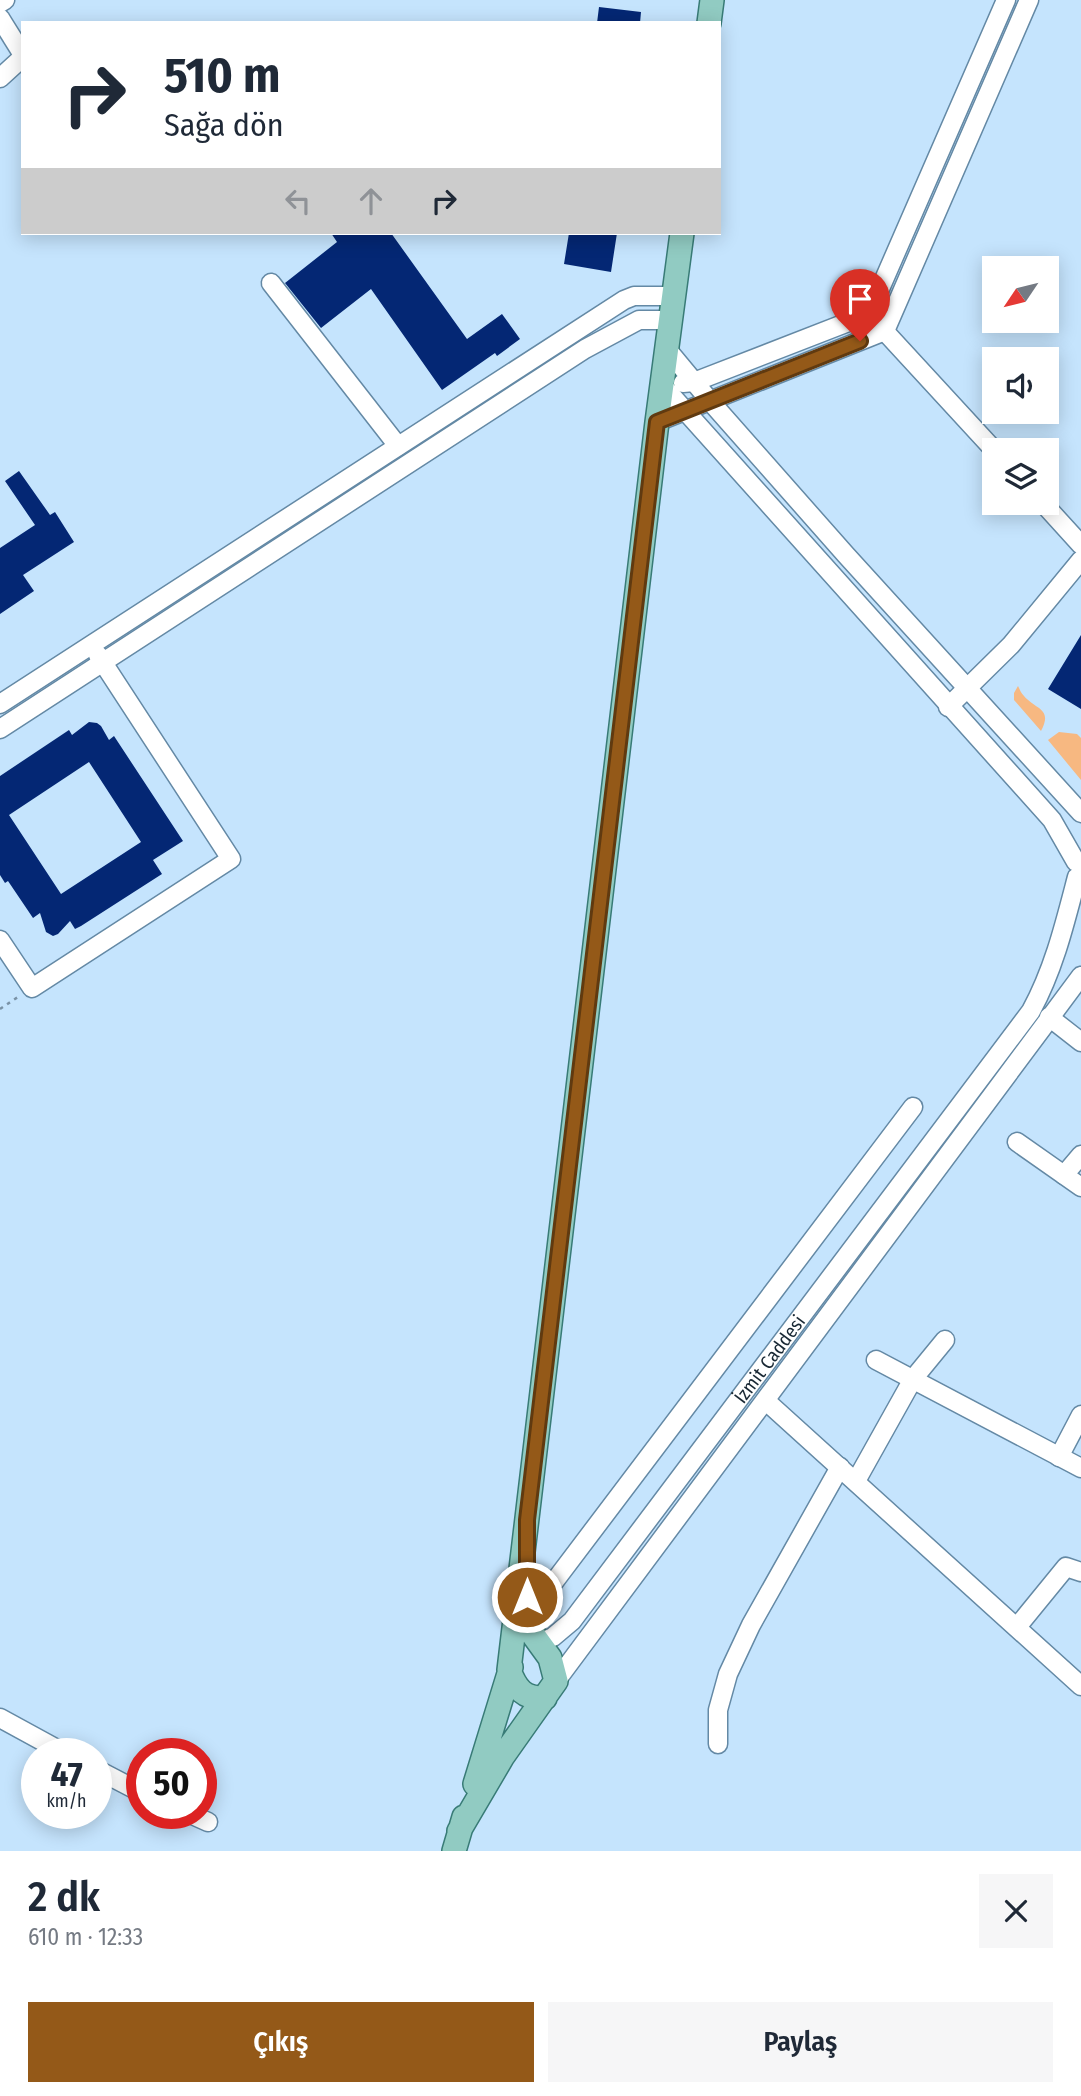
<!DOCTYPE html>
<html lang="tr">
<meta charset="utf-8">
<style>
:root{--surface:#fff;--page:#f6f6f7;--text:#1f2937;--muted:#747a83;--accent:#945918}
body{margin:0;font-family:"Fira Sans Condensed",sans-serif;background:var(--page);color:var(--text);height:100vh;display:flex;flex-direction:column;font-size:26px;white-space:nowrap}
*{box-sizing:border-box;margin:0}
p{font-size:23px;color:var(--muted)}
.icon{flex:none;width:38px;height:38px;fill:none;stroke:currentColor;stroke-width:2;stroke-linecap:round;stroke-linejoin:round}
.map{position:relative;height:1851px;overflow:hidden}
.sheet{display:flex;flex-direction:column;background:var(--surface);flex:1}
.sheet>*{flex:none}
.hud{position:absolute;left:21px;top:21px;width:700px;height:214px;border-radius:0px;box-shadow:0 4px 18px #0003;background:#fff;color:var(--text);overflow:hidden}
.needle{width:46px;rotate:235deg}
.buttons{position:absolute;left:982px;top:256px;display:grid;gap:14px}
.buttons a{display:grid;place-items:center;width:77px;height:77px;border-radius:0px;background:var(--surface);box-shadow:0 4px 18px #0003;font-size:35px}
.speed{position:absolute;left:21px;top:1738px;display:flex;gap:14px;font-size:35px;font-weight:700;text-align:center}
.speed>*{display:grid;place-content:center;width:91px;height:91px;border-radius:50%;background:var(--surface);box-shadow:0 4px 18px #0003;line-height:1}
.speed small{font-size:18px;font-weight:400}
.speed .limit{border:10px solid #d22;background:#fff;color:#111}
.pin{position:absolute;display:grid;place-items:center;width:60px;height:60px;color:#fff;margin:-72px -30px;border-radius:50% 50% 50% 0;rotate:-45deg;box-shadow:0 0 7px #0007}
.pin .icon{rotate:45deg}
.me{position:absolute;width:77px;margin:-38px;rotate:0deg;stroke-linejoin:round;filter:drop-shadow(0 0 5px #0008)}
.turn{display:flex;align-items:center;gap:24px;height:147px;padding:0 28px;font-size:32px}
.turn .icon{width:91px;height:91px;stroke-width:2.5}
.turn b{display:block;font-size:49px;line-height:60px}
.lanes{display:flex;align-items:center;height:66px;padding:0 28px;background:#0003;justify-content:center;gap:35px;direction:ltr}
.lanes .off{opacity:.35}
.round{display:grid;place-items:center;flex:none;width:74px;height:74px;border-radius:0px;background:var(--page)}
.overview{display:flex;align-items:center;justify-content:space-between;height:119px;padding:0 28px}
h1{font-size:42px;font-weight:600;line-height:52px}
.primary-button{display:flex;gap:14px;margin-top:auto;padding:14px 28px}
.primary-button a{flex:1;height:80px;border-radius:0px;background:var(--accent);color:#fff;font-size:28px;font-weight:600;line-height:80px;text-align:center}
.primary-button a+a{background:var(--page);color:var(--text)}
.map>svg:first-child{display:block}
</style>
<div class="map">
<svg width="1081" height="1851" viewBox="0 0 1081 1851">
<rect width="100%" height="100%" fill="#c5e4fd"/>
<path fill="#f7b881" d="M1018,686C1020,690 1021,693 1024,696C1036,710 1053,708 1041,731L1014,700V693Z
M1059,732L1077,734L1081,738V780L1048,740Z"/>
<path fill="#042774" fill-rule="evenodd" d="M599,7L641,12L640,23H597Z
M331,233H391L467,339L502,314L520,339L497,356L495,353L442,390L371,289L321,328L285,283L337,242Z
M569,233H617L611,272L564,264Z
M19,471L50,515L55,512L74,542L23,575L34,591L0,614V548L35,525L5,481Z
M1081,635V709L1048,689Z
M89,722L97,723L101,726L109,740L114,736L183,841L153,860L162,874L81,926L75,929L70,921L58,934L53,936L46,932L40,913L33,918L8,881L5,883L0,875V776L69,730L72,735ZM89,762L141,842L61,894L9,815Z"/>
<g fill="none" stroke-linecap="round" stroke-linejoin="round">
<g stroke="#6489a5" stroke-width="21">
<g id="minor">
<path d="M0,3L5,0"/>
<path d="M0,18L23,55"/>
<path d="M0,78L23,57"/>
<path d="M271,283L398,446"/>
<path d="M878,324L994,450"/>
<path d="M666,348L710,401L846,555L1081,813"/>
<path d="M683,383L694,382L869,314L1006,0"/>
<path d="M663,386L1052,820L1076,862"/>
<path d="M657,422L885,331L1029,0"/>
<path d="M1042,502L1081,545"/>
<path d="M0,704L624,300L634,296H674"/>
<path d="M948,707L1011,645L1081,560"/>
<path d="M0,729L585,349L639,320H671"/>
<path d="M0,940L32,988L231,859L98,655"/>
<path d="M1049,1017L1081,1042"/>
<path d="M1017,1142L1081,1187"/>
<path d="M1064,1175L1081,1155"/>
<path d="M876,1360L1081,1468"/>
<path d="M766,1401L1081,1686"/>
<path d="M1059,1457L1081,1415"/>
<path d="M856,1481L913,1379L945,1340"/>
<path d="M529,1615L913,1107"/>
<path d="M1017,1627L1066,1567L1081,1572"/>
<path id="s1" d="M538,1643L553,1637L572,1621L1031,1011C1054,969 1065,923 1077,877"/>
<path d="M556,1681L1081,976"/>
<path d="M0,1718L66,1754"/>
<path d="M718,1744V1710L728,1674L751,1625L840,1467"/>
<path d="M96,1769L142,1793"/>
<path d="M188,1813L208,1822"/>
</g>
</g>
<g stroke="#387b76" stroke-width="26">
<path id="major" d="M709,23L712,0
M545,1698C524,1699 516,1689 509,1670L657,422L682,233
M475,1784L511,1667
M459,1831L503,1756L556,1681L550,1658L534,1636L529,1615L527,1597
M454,1851L464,1817"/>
</g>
<path stroke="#7a92a6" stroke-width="2.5" stroke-dasharray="3.5 5" stroke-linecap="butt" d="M0,1009L18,997"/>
<use href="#minor" stroke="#fff" stroke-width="18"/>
<use href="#major" stroke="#91cbc2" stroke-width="23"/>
</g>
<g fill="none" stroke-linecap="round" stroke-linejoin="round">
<g stroke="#603a10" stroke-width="18">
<path id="route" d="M527,1597V1520L657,422L860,341"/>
</g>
<use href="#route" stroke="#945918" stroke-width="12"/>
</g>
<g text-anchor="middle" stroke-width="7" stroke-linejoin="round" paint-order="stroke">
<g font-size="19" fill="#192834" stroke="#fff">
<text dy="7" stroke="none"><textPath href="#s1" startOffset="369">İzmit Caddesi</textPath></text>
</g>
</g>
</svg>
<div class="buttons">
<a><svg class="needle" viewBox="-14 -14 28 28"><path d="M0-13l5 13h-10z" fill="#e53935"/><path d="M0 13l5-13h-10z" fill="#747a83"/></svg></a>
<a><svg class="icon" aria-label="sound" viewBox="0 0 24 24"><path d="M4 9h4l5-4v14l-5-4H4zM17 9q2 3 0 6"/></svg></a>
<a><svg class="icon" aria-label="layers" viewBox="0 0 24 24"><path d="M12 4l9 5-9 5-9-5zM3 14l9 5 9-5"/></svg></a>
</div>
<div class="speed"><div>47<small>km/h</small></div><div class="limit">50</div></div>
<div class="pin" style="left:860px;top:341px;background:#d93025"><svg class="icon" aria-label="arrive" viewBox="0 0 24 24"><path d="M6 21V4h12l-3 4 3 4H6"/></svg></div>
<svg class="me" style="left:527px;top:1597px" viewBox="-20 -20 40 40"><circle r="17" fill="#945918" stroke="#fff" stroke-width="3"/><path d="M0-11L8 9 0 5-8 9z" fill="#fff"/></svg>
<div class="hud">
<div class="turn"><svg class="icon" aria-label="right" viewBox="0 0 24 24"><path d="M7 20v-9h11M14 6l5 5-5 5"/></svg><div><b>510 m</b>Sağa dön</div></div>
<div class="lanes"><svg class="icon off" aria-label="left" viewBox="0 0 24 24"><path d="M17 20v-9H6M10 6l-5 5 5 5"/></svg><svg class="icon off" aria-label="ahead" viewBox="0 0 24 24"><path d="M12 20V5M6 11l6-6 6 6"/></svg><svg class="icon" aria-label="right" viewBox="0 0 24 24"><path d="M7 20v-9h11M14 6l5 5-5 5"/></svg></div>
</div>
</div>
<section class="sheet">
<div class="overview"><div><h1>2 dk</h1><p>610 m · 12:33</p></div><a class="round"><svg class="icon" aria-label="close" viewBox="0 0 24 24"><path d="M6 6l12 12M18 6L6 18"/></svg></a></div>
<div class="primary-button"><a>Çıkış</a><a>Paylaş</a></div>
</section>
